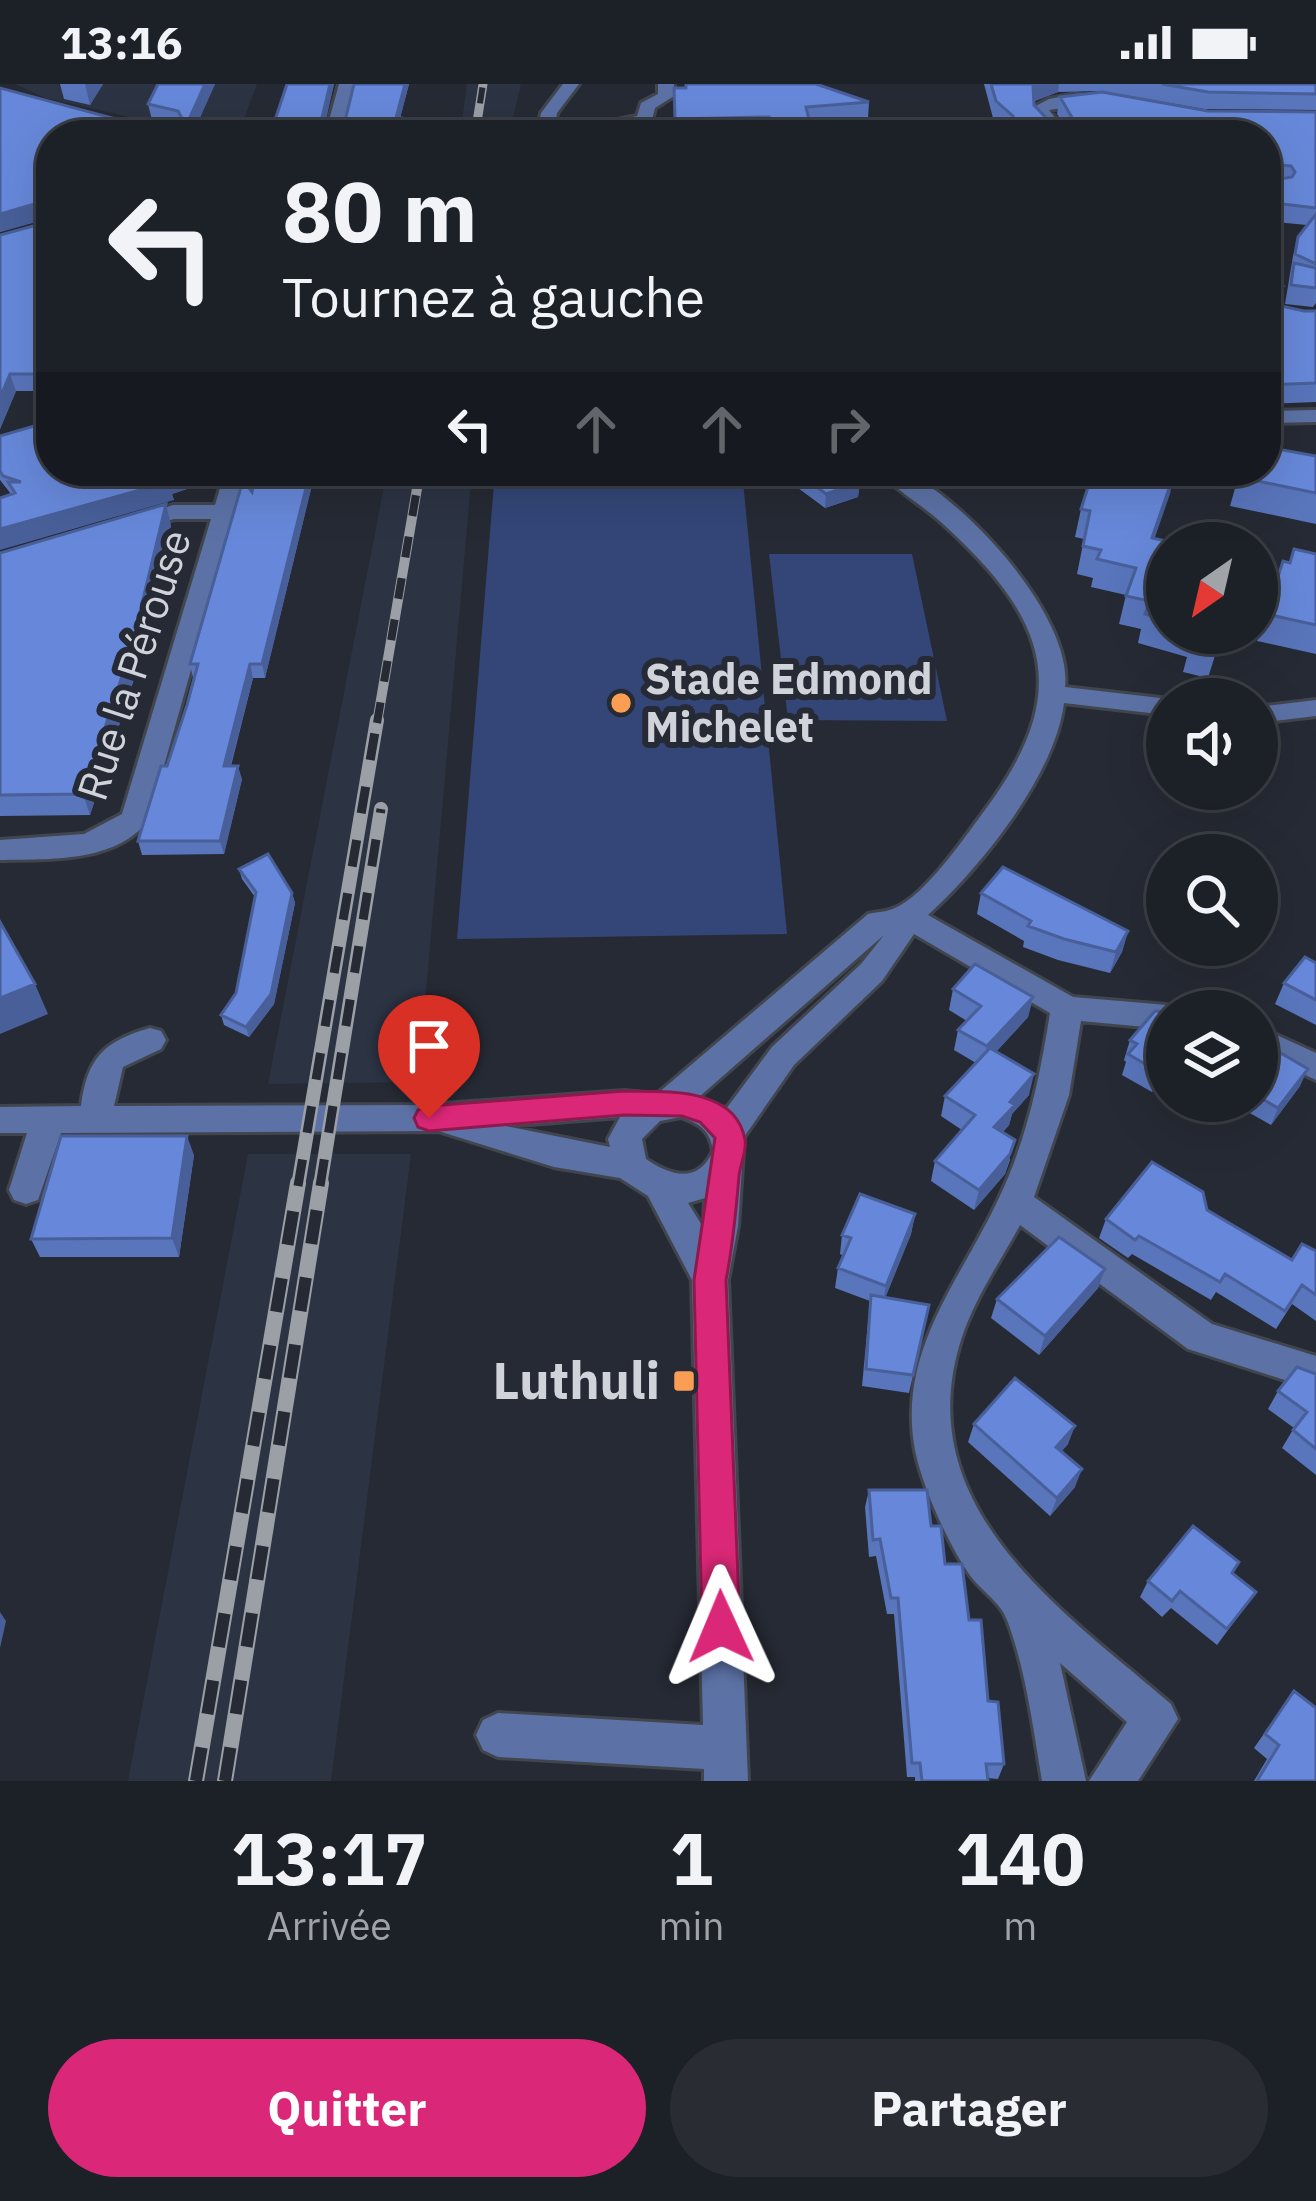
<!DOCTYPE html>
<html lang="fr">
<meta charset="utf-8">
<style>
:root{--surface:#1c2027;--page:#292d33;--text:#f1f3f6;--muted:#a0a3a7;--line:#3a3e44;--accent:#db2777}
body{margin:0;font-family:"IBM Plex Sans",sans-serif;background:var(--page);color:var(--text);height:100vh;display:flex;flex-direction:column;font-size:45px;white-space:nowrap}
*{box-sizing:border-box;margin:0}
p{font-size:39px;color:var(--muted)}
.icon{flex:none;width:66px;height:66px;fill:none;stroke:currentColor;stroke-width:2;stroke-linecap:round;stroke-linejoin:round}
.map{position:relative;height:1697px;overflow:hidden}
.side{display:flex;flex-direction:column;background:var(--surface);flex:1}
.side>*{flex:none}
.hud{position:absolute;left:36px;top:36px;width:1245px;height:366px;border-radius:48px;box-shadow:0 12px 48px #0002,0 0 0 3px var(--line);background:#1c2027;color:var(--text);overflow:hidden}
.needle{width:78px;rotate:214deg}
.fabs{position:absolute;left:1146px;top:438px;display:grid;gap:24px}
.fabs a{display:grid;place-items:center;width:132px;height:132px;border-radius:50%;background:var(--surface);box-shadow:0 12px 48px #0002,0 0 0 3px var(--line);font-size:60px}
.pin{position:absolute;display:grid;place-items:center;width:102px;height:102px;color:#fff;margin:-123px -51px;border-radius:50% 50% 50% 0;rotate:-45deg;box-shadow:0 0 12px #0007}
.pin .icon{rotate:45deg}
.me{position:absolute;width:132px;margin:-66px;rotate:359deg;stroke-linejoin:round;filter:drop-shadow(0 0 9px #0008)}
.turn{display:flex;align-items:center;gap:42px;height:252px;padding:0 48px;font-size:54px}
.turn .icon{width:156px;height:156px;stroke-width:2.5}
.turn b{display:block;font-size:84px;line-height:102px}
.lanes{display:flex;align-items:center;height:114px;padding:0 48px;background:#0003;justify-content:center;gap:60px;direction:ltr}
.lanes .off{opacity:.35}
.eta{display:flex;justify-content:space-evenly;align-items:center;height:204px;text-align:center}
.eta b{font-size:72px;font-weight:700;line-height:84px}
.button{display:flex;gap:24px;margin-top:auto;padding:24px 48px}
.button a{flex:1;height:138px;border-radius:72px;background:var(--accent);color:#fff;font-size:48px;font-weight:700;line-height:138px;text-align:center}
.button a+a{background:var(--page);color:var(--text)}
.status{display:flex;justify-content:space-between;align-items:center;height:84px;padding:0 60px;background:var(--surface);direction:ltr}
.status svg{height:33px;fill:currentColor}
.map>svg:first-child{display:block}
</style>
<div class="status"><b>13:16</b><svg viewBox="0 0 49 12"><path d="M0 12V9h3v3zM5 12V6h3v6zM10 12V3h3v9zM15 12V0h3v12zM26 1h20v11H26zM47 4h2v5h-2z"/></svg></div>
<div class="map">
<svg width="1316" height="1697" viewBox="0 0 1316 1697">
<rect width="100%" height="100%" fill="#262a34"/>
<path fill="#2c3343" d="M15,0H257L238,51H209L45,14Z
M467,0H521L509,51H460Z
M387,387H472L418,998L268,1000Z
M248,1070H411L331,1697H128Z"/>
<path fill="#334677" d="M495,387H742L787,850L457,855Z
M769,470H912L947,637L788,636Z"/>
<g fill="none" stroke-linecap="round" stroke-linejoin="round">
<g stroke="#41454e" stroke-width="6">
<path id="minor" d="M339,0H355L341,51H325Z
M563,0H579L557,29L554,49L637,32L641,19L658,10V0H674V12L655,24L651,40L589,51H537L541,29Z
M1076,10L1107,17L1049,26L1068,51H1050L1035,35L1032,24L1049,15Z
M1316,326V338L1266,339V327Z
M225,387H247L149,735C118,779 48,775 0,776V756L84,750L122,730L211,435H174L132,447L120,440L173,421H215Z
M879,387C888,387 899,385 907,389C966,417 1073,533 1065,603L1169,615L1167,631L1064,619C1055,691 981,783 928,831L1073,913L1167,921L1179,927H1167V945L1081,937L1069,1011L1034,1113L1212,1240L1316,1272V1306L1188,1265L1020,1141C1000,1178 974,1215 961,1256C908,1424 1062,1526 1171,1620L1178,1635L1138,1697H1089L1127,1638L1060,1579L1086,1697H1042C1033,1644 1026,1586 1007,1536C1001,1519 983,1508 972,1494C950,1465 919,1396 914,1360C899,1264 962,1194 999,1114C1027,1055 1040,993 1050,929L914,850L882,897L794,981L744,1053L738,1142L728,1196L748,1697H704V1685L498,1673L483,1666L476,1651L483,1636L498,1629L703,1641L692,1196L648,1112L620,1094L554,1083L438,1047L61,1049L38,1116L26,1120L14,1116L9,1106L27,1049H0V1023L81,1022C87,974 104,957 150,944L161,947L166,956L161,965L123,983L114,1022L429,1021L624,1007L657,1010L868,830C877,828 887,828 895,824C924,812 963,756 982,730C1074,609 1050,537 942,439C922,421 897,407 879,387ZM884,851L861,880L772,963L726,1025L699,1013ZM620,1033L608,1055L610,1063L505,1042ZM681,1033C700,1040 710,1046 713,1067C698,1100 671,1092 646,1075L642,1055L660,1037ZM705,1114L704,1142L703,1143L688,1119Z
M1316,616V632L1257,639V623Z
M1257,942L1316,969V996L1257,968Z"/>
</g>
<use href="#minor" fill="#5c72a6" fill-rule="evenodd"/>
<g stroke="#9b9fa6" stroke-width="9">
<path id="rail-far3" d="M475,51L483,0"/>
</g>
<g stroke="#9b9fa6" stroke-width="10">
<path id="rail-far2" d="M377,639L420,387"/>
</g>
<g stroke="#9b9fa6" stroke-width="14">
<path id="rail-far1" d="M298,1102L377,636
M320,1102L381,725"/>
</g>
<g stroke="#9b9fa6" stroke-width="16">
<path id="rail" d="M196,1697L298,1099
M225,1697L321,1099"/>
</g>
<use href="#rail-far3" stroke="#262a34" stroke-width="6" stroke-dasharray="16" stroke-linecap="butt"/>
<use href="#rail-far2" stroke="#262a34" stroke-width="8" stroke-dasharray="21" stroke-linecap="butt"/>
<use href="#rail-far1" stroke="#262a34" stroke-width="9" stroke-dasharray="27" stroke-linecap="butt"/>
<use href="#rail" stroke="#262a34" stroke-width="12" stroke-dasharray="34" stroke-linecap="butt"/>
</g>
<path fill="#5975bb" d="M60,0H103L90,21L64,15Z
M158,0H215L192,51H51V307H16L0,345V151L48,138L49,134L0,148V4L138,41L163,38L152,36L148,20Z
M334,0L324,42L344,41L354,0H409L400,34L401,51H273L272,45Z
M984,0H1316V26L1204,25L1100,7L1058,8L1034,17L1047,51H1011L993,34Z
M674,4L869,18L868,35L810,39L813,51H675Z
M1060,13L1208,27L1316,28V219L1313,223L1285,220L1293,172L1298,153L1307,141L1266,137V51L1062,38L1057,30Z
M1266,191L1281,201L1275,219L1269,220L1304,227H1316V318L1266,320Z
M0,352L51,387H186L190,404L172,410L174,416L11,410L0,396Z
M1316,372V440L1230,422L1240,387Z
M775,387H845L860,398L858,413L825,424Z
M1175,387L1154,455L1167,459V549H1222L1208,594L1183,588L1187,573L1138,559L1141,545L1119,540L1126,511L1091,503L1093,494L1077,490L1084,455L1075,453L1081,425Z
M303,392H309L311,405L265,594H253L231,682L242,695L224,770L142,771L138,757L167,682L187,621L193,594L190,580L252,408Z
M171,441L137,586L90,731L0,732V469Z
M1316,470V570L1257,557L1283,477L1290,478Z
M239,785L292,809L295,819L274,920L249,953L224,941L221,931L236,909L255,813L242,795Z
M981,809L1128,847L1122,868L1110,889L1058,876L1023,863L1024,857L977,830Z
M1316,879V941L1275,920L1284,899Z
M953,905L1033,913L1028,933L996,968L1029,1011L1012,1030L1009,1041L1003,1048L1010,1076L1005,1090L974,1126L931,1097L935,1077L962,1046L941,1032L945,1012L976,979L954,966L958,946L967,937L949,926Z
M1155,927L1167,990L1152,1008L1122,991L1126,978L1124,976L1130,956Z
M1257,955L1300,1002L1271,1041L1232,1019L1233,1017H1257Z
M194,1071L179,1173H40L31,1155Z
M1207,1126L1292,1176L1316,1167V1237L1292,1220L1276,1245L1216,1208L1211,1216L1132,1170L1128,1174L1099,1154L1106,1135Z
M915,1130L911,1150L885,1214L929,1221L909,1309L862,1302L870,1217L835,1204L838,1184L844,1172L840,1170L842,1151Z
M1105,1185L1098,1204L1039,1271L991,1234L997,1215Z
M1316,1290V1391L1282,1364L1294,1344L1268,1325L1278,1307Z
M974,1340L1068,1360L1061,1368L1075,1403L1050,1432L968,1358Z
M869,1406L931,1442L969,1536L1004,1680L998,1695L987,1694L988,1697H915V1693H907L894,1530H887L876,1472L869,1473L865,1423Z
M1232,1489L1256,1508L1217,1561L1171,1524L1162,1533L1140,1513L1148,1497Z
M1294,1607L1316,1697H1254L1267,1675L1254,1664Z"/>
<path fill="#485f99" d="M85,0H103L90,21Z
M205,0H215L192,51H182Z
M330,0H334L324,45L320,42Z
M405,0H409L397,46L396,34Z
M1038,0H1059L1058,8L1030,19L1033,2Z
M1049,37L1047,51H1019Z
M45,117L50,134L0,148V130Z
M10,290L16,307L0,345V314Z
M183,387H186L190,404L172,410L174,416L0,466V446Z
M979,387H994L978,394Z
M1175,387L1170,410L1145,482L1152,454Z
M309,392L311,405L265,594L262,580Z
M860,398L858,413L825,424L826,410Z
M166,420L171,441L137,586L90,731L83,710Z
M250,580L253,594L227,695L224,682Z
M238,682L242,695L224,770L220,757Z
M292,809L295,819L274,920L249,953L246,943Z
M1128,847L1122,868L1110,889L1116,868Z
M35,900L48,930L0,950V914Z
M1033,913L1028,933L982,983L987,962Z
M1167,979V990L1152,1008L1159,988Z
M1308,985L1300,1002L1271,1041L1278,1024Z
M1034,990L1029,1011L1012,1030L1009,1041L989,1063L994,1043L1010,1018Z
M187,1052L194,1071L179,1173L172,1154Z
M1015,1056L1005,1090L974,1126L979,1106Z
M915,1130L911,1150L882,1222L886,1202Z
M1105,1185L1098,1204L1039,1271L1045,1252Z
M1075,1342L1068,1360L1049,1381L1056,1363Z
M1082,1385L1075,1403L1050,1432L1057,1414Z
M0,1528L6,1537L0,1564Z"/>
<path fill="#6788da" stroke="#485f99" stroke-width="3" fill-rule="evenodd" d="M158,0H205L182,51H188H51V121L45,117L0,130V4L138,41L183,36L178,27L148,20Z
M287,0H330L320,42L344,41L354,0H405L396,34H401L397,51H344L346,45H272Z
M686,0H816L869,18L806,23L813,51H773L769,33L675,35L674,4H686Z
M991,0H1038L1033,2L1034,21L1049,37L1018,51L1013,32L996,17Z
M1162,0H1316V10L1208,8Z
M1102,8L1208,27L1316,28V124L1266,118V51H1051L1061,38L1074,37L1060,13ZM1267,80L1291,82L1295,88L1292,93L1268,97Z
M611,35H643V51H610Z
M51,122V290H10L0,314V151L48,138Z
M1316,130V180L1295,170L1298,153Z
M1294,179L1316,184V204L1291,201Z
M1266,191L1281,201H1268V219L1304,227H1316V299L1266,301Z
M51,337V387H183L165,392L169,398L0,445V414L15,409L8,398H21L3,392L0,387V352Z
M1266,363L1316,372V409L1238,393L1240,387H1266Z
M257,387H300V392H309L262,580H250L224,682H238L220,757H138L161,682H167L187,621L198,580H190L243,396L252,408Z
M796,387H845L860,398L826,410Z
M1093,387H1175L1152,454L1175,459H1167V537L1145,530L1150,517L1126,512L1136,484L1097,475L1101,466L1083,462L1090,427L1081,425Z
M166,420L131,565L83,710L0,711V469Z
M1294,465L1316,470V541L1266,530L1283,477L1290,479Z
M1194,549H1222L1217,566L1191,560Z
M268,770L292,809L271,910L246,943L221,931L236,909L256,808L239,785Z
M1003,783L1128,847L1116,868L1064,855L1028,842L1031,837L981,809Z
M0,838L35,900L0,914Z
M1305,873L1316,879V916L1284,899Z
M975,880L1033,913L987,962L958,946L981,922L953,905Z
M1155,927L1167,928V979L1159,988L1128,970L1137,960L1130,956Z
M1257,955L1308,985L1278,1024L1257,1012Z
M990,964L1034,990L1010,1018L1015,1021L994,1043L1015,1056L1010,1070L979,1106L935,1077L975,1031L945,1012Z
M61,1052H187L172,1154L31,1155Z
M1152,1078L1203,1108L1207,1126L1292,1176L1302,1160L1316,1167V1211L1302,1201L1285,1227L1225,1190L1220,1198L1139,1152L1135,1156L1106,1135Z
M860,1110L915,1130L886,1202L838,1184L851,1154L842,1151Z
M1059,1153L1105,1185L1045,1252L997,1215Z
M871,1211L929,1221L913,1291L866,1285Z
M1297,1283L1316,1290V1365L1293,1346L1307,1328L1278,1307Z
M1015,1294L1075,1342L1056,1363L1082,1385L1057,1414L974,1340Z
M869,1406H927L931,1442H941L945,1480H962L969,1536H981L988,1617L998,1618L1004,1680H986L988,1697H922L920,1679H912L898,1514H891L880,1455L873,1456Z
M1193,1442L1239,1478L1232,1489L1256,1508L1227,1545L1180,1507L1172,1517L1148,1497Z
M1294,1607L1316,1624V1697H1257L1279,1661L1265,1650Z"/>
<path fill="#db2777" stroke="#8e194d" stroke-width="3" d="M624,1007C664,1008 736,1002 745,1056C747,1068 740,1080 739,1092C736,1128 733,1161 726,1196L740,1543L735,1556L721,1561L708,1556L702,1543L694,1196L715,1054L700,1038L682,1032L624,1031L429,1047L418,1043L414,1034L418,1026L429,1022Z"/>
<g fill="#fc9d54" stroke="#262a34" stroke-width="4.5">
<circle cx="621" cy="619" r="12"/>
<rect x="672" y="1285" width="24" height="24" rx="6"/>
</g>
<g text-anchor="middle" stroke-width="12" stroke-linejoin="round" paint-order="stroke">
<g font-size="42" fill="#d0d3d9" stroke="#262a34">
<text transform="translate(134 581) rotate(-72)" y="15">Rue la Pérouse</text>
</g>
<g font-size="42" font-weight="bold" fill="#d0d3d9" stroke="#262a34" text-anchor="start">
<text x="645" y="610">Stade Edmond<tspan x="645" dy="48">Michelet</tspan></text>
</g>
<g font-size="51" font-weight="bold" fill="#d0d3d9" stroke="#262a34" text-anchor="end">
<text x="660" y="1315">Luthuli</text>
</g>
</g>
</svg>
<div class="fabs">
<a><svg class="needle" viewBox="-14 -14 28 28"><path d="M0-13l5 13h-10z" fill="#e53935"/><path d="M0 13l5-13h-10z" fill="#a0a3a7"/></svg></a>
<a><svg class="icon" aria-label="sound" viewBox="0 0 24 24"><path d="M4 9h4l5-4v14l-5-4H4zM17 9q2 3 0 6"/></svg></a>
<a><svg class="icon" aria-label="search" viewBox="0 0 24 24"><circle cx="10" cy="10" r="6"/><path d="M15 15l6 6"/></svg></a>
<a><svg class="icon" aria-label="layers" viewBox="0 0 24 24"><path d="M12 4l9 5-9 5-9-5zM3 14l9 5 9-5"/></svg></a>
</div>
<div class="pin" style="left:429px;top:1034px;background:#d93025"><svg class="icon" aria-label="arrive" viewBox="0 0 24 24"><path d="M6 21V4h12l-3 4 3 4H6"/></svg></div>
<svg class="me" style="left:721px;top:1543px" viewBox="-20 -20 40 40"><path d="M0-17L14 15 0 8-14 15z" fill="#db2777" stroke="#fff" stroke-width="4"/></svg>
<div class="hud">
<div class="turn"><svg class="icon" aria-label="left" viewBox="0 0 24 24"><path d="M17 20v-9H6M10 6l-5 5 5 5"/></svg><div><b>80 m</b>Tournez à gauche</div></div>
<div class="lanes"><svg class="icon" aria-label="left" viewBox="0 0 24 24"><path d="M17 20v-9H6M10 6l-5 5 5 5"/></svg><svg class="icon off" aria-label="ahead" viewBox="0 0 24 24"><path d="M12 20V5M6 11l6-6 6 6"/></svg><svg class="icon off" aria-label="ahead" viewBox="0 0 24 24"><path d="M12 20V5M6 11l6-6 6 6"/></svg><svg class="icon off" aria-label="right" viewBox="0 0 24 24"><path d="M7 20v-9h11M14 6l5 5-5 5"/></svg></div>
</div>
</div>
<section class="side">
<div class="eta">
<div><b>13:17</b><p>Arrivée</p></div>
<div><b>1</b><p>min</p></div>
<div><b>140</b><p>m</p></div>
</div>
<div class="button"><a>Quitter</a><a>Partager</a></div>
</section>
